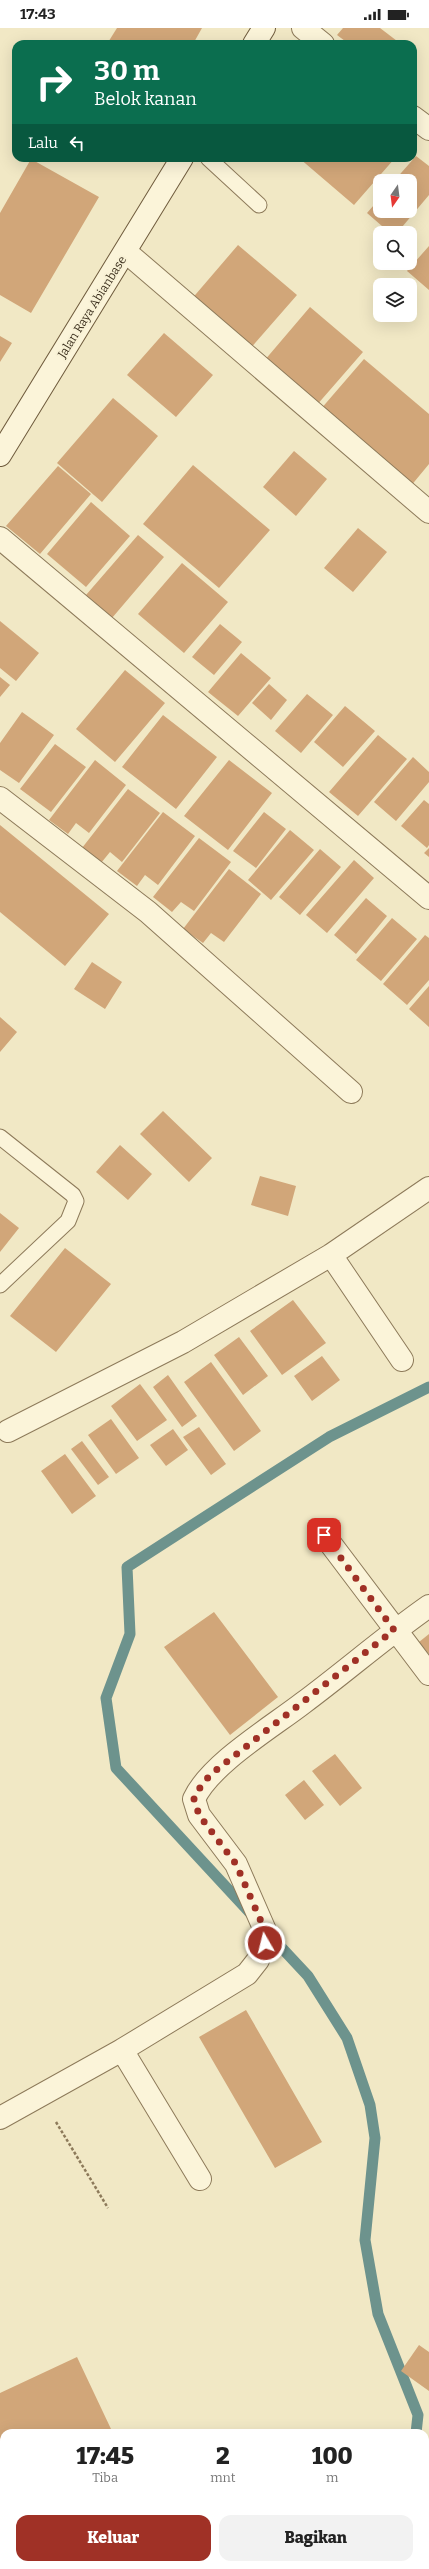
<!DOCTYPE html>
<html lang="id">
<style>
:root{--surface:#fff;--page:#f2f2f2;--text:#222;--muted:#767676;--accent:#a03126}
body{margin:0;font-family:Bitter,serif;background:var(--page);color:var(--text);height:100vh;display:flex;flex-direction:column;font-size:15px;white-space:nowrap}
*{box-sizing:border-box;margin:0}
p{font-size:13px;color:var(--muted)}
.icon{flex:none;width:22px;height:22px;fill:none;stroke:currentColor;stroke-width:2;stroke-linecap:round;stroke-linejoin:round}
.map{position:relative;flex:1;overflow:hidden}
.panel{position:absolute;left:0px;top:2401px;width:429px;height:140px;display:flex;flex-direction:column;background:var(--surface);border-radius:12px 12px 0 0;box-shadow:0 4px 16px #0002}
.panel>*{flex:none}
.guide{position:absolute;left:12px;top:12px;width:405px;height:122px;border-radius:12px;box-shadow:0 4px 16px #0002;background:#0b6e4f;color:#fff;overflow:hidden}
.needle{width:26px;rotate:194deg}
.buttons{position:absolute;left:373px;top:146px;display:grid;gap:8px}
.buttons a{display:grid;place-items:center;width:44px;height:44px;border-radius:8px;background:var(--surface);box-shadow:0 4px 16px #0002;font-size:20px}
.pin{position:absolute;display:grid;place-items:center;width:34px;height:34px;color:#fff;margin:-17px;border-radius:8px;box-shadow:0 2px 6px #0006}
.me{position:absolute;width:44px;margin:-22px;rotate:352deg;stroke-linejoin:round;filter:drop-shadow(0 0 3px #0008)}
.turn{display:flex;align-items:center;gap:14px;height:84px;padding:0 16px;font-size:18px}
.turn .icon{width:52px;height:52px;stroke-width:2.5}
.turn b{display:block;font-size:28px;line-height:34px}
.then{display:flex;align-items:center;height:38px;padding:0 16px;background:#0003;gap:8px;font-size:15px}
.eta{display:flex;justify-content:space-evenly;align-items:center;height:68px;text-align:center}
.eta b{font-size:24px;font-weight:800;line-height:28px}
.action{display:flex;gap:8px;margin-top:auto;padding:8px 16px}
.action a{flex:1;height:46px;border-radius:12px;background:var(--accent);color:#fff;font-size:16px;font-weight:800;line-height:46px;text-align:center}
.action a+a{background:var(--page);color:var(--text)}
.status{display:flex;justify-content:space-between;align-items:center;height:28px;padding:0 20px;background:var(--surface);direction:ltr}
.status svg{height:11px;fill:currentColor}
.map>svg:first-child{display:block}
</style>
<div class="status"><b>17:43</b><svg viewBox="0 0 49 12"><path d="M0 12V9h3v3zM5 12V6h3v6zM10 12V3h3v9zM15 12V0h3v12zM26 1h20v11H26zM47 4h2v5h-2z"/></svg></div>
<div class="map">
<svg width="429" height="2541" viewBox="0 0 429 2541">
<rect width="100%" height="100%" fill="#f1e8c5"/>
<g fill="none" stroke-linecap="round" stroke-linejoin="round">
<path stroke="#6d938d" stroke-width="11" d="M252,1887L116,1740L106,1670L130,1606L127,1539L329,1409L429,1359
M266,1903L308,1948L347,2010L370,2077L375,2110L365,2212L378,2286L418,2387L416,2405
M412,2537L413,2541"/>
</g>
<path fill="#d1a679" d="M117,0H202L193,16H107Z
M343,0H380L401,16H349L337,7Z
M416,128L429,138V167L397,205H390L367,185L380,170V183H410V153H394Z
M98,130H107L105,134Z
M299,130H395L354,177Z
M31,131L99,169L31,285L0,267V185Z
M238,217L297,267L249,322L190,273Z
M429,218V262L407,243Z
M310,279L363,324L316,378L264,333Z
M164,305L213,347L176,389L127,347Z
M0,308L12,315L0,334Z
M364,331L429,386V436L410,459L320,382Z
M113,370L158,408L102,474L57,435Z
M294,423L327,451L296,488L263,459Z
M193,437L270,502L219,560L143,496Z
M58,438L91,466L40,526L6,498Z
M91,474L130,508L86,559L47,526Z
M358,500L387,524L353,564L324,540Z
M138,507L164,529L112,590L86,567Z
M182,535L228,574L184,625L138,586Z
M0,593L39,625L16,653L0,640Z
M220,596L242,614L214,647L192,629Z
M241,625L271,650L238,688L208,664Z
M125,642L165,675L115,734L76,701Z
M0,649L10,657L0,669Z
M269,656L287,672L271,692L252,675Z
M307,666L333,687L301,725L275,703Z
M345,678L375,703L343,739L314,714Z
M22,684L54,707L19,755L0,742V715Z
M163,687L217,729L176,781L122,739Z
M378,707L407,731L358,788L329,764Z
M55,716L86,739L51,784L20,761Z
M413,729L429,744V754L396,793L374,774Z
M95,732L126,757L89,805L76,795L68,806L49,792Z
M229,732L272,765L228,822L184,788Z
M128,761L160,785L122,834L110,824L101,835L82,820Z
M424,772L429,776V817L427,820L401,798Z
M163,784L195,808L158,857L145,847L137,858L117,843Z
M264,784L286,801L256,840L233,823Z
M0,797L109,886L65,938L0,884Z
M290,802L314,822L271,872L248,852Z
M199,810L231,834L194,883L181,874L172,884L153,869Z
M429,820V829L424,825Z
M320,821L341,839L300,887L279,869Z
M354,832L374,850L327,905L306,887Z
M229,841L261,866L224,914L211,905L203,915L183,901Z
M366,870L387,888L356,926L334,907Z
M392,890L417,911L381,953L356,932Z
M425,907L429,910V952L407,977L383,956Z
M92,934L122,954L105,981L74,961Z
M429,958V999L409,981Z
M0,989L17,1004L0,1024Z
M163,1083L212,1130L189,1154L140,1106Z
M120,1117L152,1146L128,1172L96,1144Z
M260,1148L296,1158L288,1188L251,1177Z
M0,1185L19,1200L0,1224Z
M65,1220L111,1256L56,1324L10,1288Z
M293,1272L326,1315L282,1347L250,1303Z
M239,1309L268,1348L243,1367L214,1327Z
M322,1328L340,1352L312,1373L294,1348Z
M211,1334L261,1403L234,1423L184,1354Z
M168,1347L197,1388L182,1399L153,1359Z
M140,1356L167,1392L137,1413L111,1378Z
M111,1391L139,1430L116,1446L88,1407Z
M199,1399L226,1436L211,1447L183,1409Z
M173,1401L188,1422L166,1438L150,1417Z
M82,1413L109,1449L98,1457L71,1421Z
M65,1426L96,1468L72,1486L41,1443Z
M214,1584L278,1669L230,1707L164,1619Z
M429,1606V1626L419,1614Z
M335,1726L362,1760L340,1778L312,1743Z
M304,1752L324,1777L305,1792L285,1767Z
M246,1982L322,2114L275,2140L199,2009Z
M419,2317L429,2324V2363L401,2343Z
M77,2329L111,2401L101,2405H4V2428L0,2419V2365Z
M121,2537H175L170,2541H119Z"/>
<g fill="none" stroke-linecap="round" stroke-linejoin="round">
<g stroke="#8d7a5a" stroke-width="17">
<path id="lane" d="M208,130L259,177
M0,1109L73,1167L76,1173L68,1193L0,1257"/>
</g>
<g stroke="#8d7a5a" stroke-width="24">
<path id="street" d="M303,0L323,16
M413,89L429,101
M126,224L429,484
M0,510L429,870
M0,770L148,884L351,1064
M331,1227L402,1332
M8,1403L183,1314L331,1227L429,1160
M324,1507L429,1646
M122,2022L200,2151
M0,2090L122,2022L247,1946L258,1932L267,1907L236,1836L199,1787L194,1771C210,1736 272,1699 303,1675C346,1643 386,1608 429,1578
M206,2541L210,2537"/>
</g>
<g stroke="#6f5b3d" stroke-width="24">
<path id="secondary" d="M254,16L264,0
M0,427L182,130"/>
</g>
<path stroke="#8d7a5a" stroke-width="2.5" stroke-dasharray="3 2" stroke-linecap="butt" d="M56,2094L108,2180"/>
<use href="#lane" stroke="#fbf4d9" stroke-width="15"/>
<use href="#street" stroke="#fbf4d9" stroke-width="22"/>
<use href="#secondary" stroke="#fbf4d9" stroke-width="22"/>
</g>
<g fill="none" stroke-linecap="round" stroke-linejoin="round">
<path stroke="#a03126" stroke-width="7" stroke-dasharray="0 12.6" d="M265,1915L267,1907L236,1836L199,1787L194,1771L199,1761L210,1747L394,1602L324,1507"/>
</g>
<g text-anchor="middle" stroke-width="4" stroke-linejoin="round" paint-order="stroke">
<g font-size="12" fill="#3c301e" stroke="#f8f1d5">
<text transform="translate(92 279) rotate(-58)" y="4">Jalan Raya Abianbase</text>
</g>
</g>
</svg>
<div class="buttons">
<a><svg class="needle" viewBox="-14 -14 28 28"><path d="M0-13l5 13h-10z" fill="#e53935"/><path d="M0 13l5-13h-10z" fill="#767676"/></svg></a>
<a><svg class="icon" aria-label="search" viewBox="0 0 24 24"><circle cx="10" cy="10" r="6"/><path d="M15 15l6 6"/></svg></a>
<a><svg class="icon" aria-label="layers" viewBox="0 0 24 24"><path d="M12 4l9 5-9 5-9-5zM3 14l9 5 9-5"/></svg></a>
</div>
<div class="pin" style="left:324px;top:1507px;background:#d93025"><svg class="icon" aria-label="arrive" viewBox="0 0 24 24"><path d="M6 21V4h12l-3 4 3 4H6"/></svg></div>
<svg class="me" style="left:265px;top:1915px" viewBox="-20 -20 40 40"><circle r="17" fill="#a03126" stroke="#fff" stroke-width="3"/><path d="M0-11L8 9 0 5-8 9z" fill="#fff"/></svg>
<div class="guide">
<div class="turn"><svg class="icon" aria-label="right" viewBox="0 0 24 24"><path d="M7 20v-9h11M14 6l5 5-5 5"/></svg><div><b>30 m</b>Belok kanan</div></div>
<div class="then">Lalu<svg class="icon" aria-label="left" viewBox="0 0 24 24"><path d="M17 20v-9H6M10 6l-5 5 5 5"/></svg></div>
</div>
<section class="panel">
<div class="eta">
<div><b>17:45</b><p>Tiba</p></div>
<div><b>2</b><p>mnt</p></div>
<div><b>100</b><p>m</p></div>
</div>
<div class="action"><a>Keluar</a><a>Bagikan</a></div>
</section>
</div>
